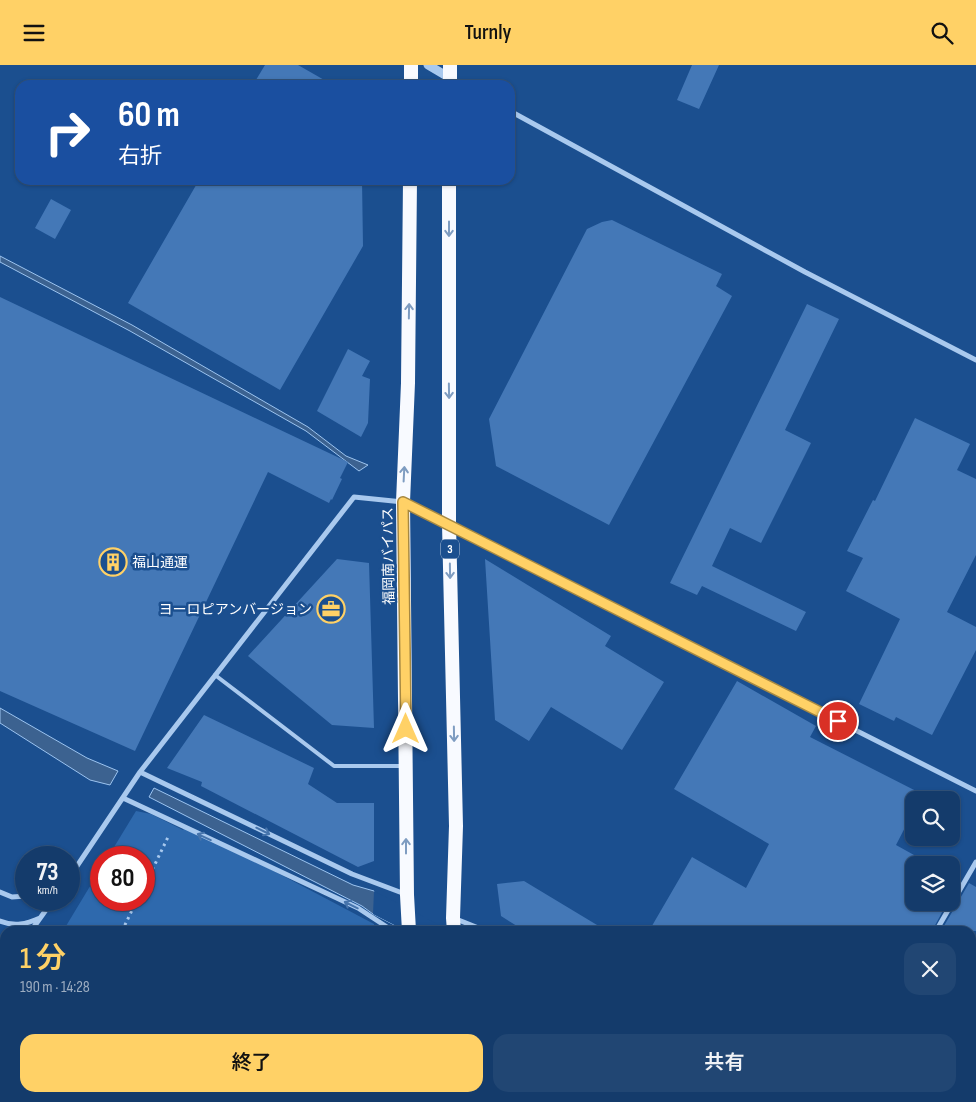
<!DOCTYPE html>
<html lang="ja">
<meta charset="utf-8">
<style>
:root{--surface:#143b6b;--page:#214673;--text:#f1f3f6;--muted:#9dadc1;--line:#33557e;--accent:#ffd166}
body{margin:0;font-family:"Sofia Sans Condensed","Noto Sans JP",sans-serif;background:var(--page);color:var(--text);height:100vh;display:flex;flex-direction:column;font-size:19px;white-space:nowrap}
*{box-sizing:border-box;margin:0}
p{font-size:16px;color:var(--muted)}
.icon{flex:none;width:28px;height:28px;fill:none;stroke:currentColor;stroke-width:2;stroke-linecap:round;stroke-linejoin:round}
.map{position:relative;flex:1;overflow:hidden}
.side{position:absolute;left:0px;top:861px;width:976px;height:176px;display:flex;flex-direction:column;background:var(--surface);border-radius:15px 15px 0 0;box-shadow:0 1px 4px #0004,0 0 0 1px var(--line)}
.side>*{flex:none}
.top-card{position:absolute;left:15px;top:15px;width:500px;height:105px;border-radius:15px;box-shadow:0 1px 4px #0004,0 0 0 1px var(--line);background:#1a4fa0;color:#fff;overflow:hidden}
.controls{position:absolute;left:905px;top:726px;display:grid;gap:10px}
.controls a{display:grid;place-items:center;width:55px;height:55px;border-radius:10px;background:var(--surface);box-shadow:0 1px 4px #0004,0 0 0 1px var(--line);font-size:25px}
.speed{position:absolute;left:15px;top:781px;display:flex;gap:10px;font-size:25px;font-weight:700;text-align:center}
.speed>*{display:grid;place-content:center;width:65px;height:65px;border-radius:50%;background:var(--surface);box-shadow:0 1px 4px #0004,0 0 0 1px var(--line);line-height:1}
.speed small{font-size:12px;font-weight:400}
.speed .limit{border:8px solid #d22;background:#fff;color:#111}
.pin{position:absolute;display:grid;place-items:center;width:42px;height:42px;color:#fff;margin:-21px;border:2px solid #fff;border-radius:50%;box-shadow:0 1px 5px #0007}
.me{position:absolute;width:55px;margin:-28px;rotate:0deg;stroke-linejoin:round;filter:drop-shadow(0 0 4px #0008)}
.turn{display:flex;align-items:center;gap:18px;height:105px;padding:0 20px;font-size:22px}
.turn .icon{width:65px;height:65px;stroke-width:2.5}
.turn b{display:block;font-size:35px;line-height:42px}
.round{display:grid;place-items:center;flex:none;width:52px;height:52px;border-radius:15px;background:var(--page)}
.head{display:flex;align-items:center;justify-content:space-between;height:85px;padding:0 20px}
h1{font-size:30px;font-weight:600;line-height:38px;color:var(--accent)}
.primary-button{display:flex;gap:10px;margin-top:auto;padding:10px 20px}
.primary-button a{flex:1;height:58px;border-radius:15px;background:var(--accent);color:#111;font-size:20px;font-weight:600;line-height:58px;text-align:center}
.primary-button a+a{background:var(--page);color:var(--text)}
header{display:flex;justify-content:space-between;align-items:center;height:65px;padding:0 20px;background:var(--accent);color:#111;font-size:22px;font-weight:600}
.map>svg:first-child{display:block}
</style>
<header><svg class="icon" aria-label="menu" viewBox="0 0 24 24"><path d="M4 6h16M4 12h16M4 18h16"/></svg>Turnly<svg class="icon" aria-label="search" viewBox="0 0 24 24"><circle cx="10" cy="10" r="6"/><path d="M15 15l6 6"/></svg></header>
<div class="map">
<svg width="976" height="1037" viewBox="0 0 976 1037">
<rect width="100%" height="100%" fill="#1b4f8f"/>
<path fill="#2e69ad" d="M136,746L151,749L183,765L184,763L272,805L374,859V866H63L101,803V835H144V792H108Z
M5,967V1032H394V1037H0V976Z"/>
<path fill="#3c6290" stroke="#9cc4f0" d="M0,191L132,260L308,362L346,391L368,400L359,406L306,366L130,266L0,197Z
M0,643L87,693L118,706L110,720L90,715L0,658Z
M154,723L353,820L374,826L406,866L373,849L362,841L149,732Z"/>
<path fill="#1b4f8f" d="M374,826L451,866H406L373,849Z"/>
<path fill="#4478b7" d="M265,0H298L333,20H253Z
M692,0H719L699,44L677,35Z
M199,115H362L363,181L280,325L128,238Z
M51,134L71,145L55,174L35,163Z
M612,155L722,209L716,221L732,231L609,460L496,401L489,354L587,164L602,157Z
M0,232L348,397L340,413L342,414L332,435L331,434L329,438L268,407L135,686L0,626Z
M807,239L839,254L785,365L811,378L761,478L730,463L712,501L806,547L796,566L702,521L697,530L670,518Z
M348,284L370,296L362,311L370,314L368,358L361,372L317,346Z
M915,353L970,379L957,405L976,414V490L947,547L976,562V585L932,670L896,652L894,656L859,639L900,554L846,526L863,493L847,486L873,435L875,436Z
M337,494L369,498L374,663L332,660L248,591Z
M485,494L611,571L605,581L664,617L622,685L551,642L529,676L495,655Z
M737,616L816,661L810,672L922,729L919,735H914V745L896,780L914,790V838H947L932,866H649L692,792L746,823L769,779L674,724Z
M204,650L314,703L308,719L337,738H374V796L358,802L201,721L202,717L167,703Z
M524,816L607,866H525L501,851L497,819Z
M969,818L976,822V866H941Z"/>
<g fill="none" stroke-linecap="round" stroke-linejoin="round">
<path stroke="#a9c9ee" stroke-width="3" stroke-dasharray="2.5 4" stroke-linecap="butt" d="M144,822L169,770
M122,866L137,835
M40,1037L42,1032"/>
<path stroke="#a9c9ee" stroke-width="4" d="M215,610L334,701H403"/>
<path stroke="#a9c9ee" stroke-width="5" d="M453,15L462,20
M510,46L805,207L976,295
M140,707L352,809L405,829
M123,733L358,843L393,866
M69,813L140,707L354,432L403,437L976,726
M0,827L12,832L26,831
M456,854L486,866
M0,856C15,862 26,859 40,853
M31,866L53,835
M936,866L976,797
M0,909L5,902
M798,1032L807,1037
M854,1037L856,1032"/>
<path stroke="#a9c9ee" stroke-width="9" d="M428,0L450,13"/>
<path stroke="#f8faff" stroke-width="14" d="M411,0V20
M450,20V0
M449,115V459L456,761L453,853L454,866
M409,866L407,830L403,437L408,318L410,115
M425,1032L426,1037
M473,1032V1037"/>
</g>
<defs><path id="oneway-shaft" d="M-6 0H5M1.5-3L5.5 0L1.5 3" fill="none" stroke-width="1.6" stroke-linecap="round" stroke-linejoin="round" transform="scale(1.25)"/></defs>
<g stroke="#7e9cc1">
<use href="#oneway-shaft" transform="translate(449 164) rotate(90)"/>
<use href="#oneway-shaft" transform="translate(409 246) rotate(-89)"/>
<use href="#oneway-shaft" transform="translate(449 326) rotate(89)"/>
<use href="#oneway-shaft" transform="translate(404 409) rotate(-87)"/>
<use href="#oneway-shaft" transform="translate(450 506) rotate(89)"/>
<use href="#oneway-shaft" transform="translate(454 669) rotate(89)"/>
<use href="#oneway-shaft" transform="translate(406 781) rotate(-90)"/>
</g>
<g stroke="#4674ac">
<use href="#oneway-shaft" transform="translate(263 766) rotate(26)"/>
<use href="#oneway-shaft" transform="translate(204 772) rotate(-155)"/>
<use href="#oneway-shaft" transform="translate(351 840) rotate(-154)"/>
</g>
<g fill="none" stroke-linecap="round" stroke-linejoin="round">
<g stroke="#a68842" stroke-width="12">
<path id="route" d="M406,664L403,437L838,656"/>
</g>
<use href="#route" stroke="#ffd166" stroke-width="9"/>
</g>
<defs>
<g id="building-ring" transform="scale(1.4375)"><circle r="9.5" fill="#1b4f8f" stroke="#ffd166" stroke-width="1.5"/><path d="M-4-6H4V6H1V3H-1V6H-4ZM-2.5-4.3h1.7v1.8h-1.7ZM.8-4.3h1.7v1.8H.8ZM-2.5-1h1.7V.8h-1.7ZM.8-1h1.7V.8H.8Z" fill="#ffd166"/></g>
<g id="office-ring" transform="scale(1.4375)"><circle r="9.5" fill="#1b4f8f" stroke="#ffd166" stroke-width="1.5"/><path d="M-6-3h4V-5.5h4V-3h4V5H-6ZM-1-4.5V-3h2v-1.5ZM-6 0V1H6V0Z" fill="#ffd166"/></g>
</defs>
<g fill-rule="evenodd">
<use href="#building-ring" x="113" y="497"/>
<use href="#office-ring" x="331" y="544"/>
</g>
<g text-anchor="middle" stroke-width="5" stroke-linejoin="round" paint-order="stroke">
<rect fill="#1b4f8f" stroke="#bbcadd" stroke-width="1" x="441" y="474.5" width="18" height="19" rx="4"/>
<g font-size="12" font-weight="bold" fill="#fff">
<text x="450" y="488">3</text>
</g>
<g font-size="14" fill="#fff" stroke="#1b4f8f">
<text transform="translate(388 491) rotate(-91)" y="5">福岡南バイパス</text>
</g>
<g font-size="14" fill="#fff" stroke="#1b4f8f" text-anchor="start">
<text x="132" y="502">福山通運</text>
<text x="312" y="549" text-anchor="end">ヨーロピアンバージョン</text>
</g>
</g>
</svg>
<div class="controls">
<a><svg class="icon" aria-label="search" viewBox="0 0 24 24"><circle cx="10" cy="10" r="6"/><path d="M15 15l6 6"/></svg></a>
<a><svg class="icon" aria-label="layers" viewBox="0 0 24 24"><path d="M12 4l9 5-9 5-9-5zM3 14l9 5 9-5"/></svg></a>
</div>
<div class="speed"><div>73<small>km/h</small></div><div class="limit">80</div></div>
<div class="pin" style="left:838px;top:656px;background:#d93025"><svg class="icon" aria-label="arrive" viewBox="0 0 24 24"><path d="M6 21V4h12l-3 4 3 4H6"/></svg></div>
<svg class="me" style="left:406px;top:664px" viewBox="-20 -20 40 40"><path d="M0-17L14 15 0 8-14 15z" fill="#ffd166" stroke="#fff" stroke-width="4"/></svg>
<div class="top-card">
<div class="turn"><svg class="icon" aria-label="right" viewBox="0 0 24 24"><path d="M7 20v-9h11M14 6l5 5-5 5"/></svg><div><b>60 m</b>右折</div></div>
</div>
<section class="side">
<div class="head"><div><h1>1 分</h1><p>190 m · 14:28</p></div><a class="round"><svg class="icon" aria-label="close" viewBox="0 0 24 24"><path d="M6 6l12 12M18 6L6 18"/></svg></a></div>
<div class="primary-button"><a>終了</a><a>共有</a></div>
</section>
</div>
